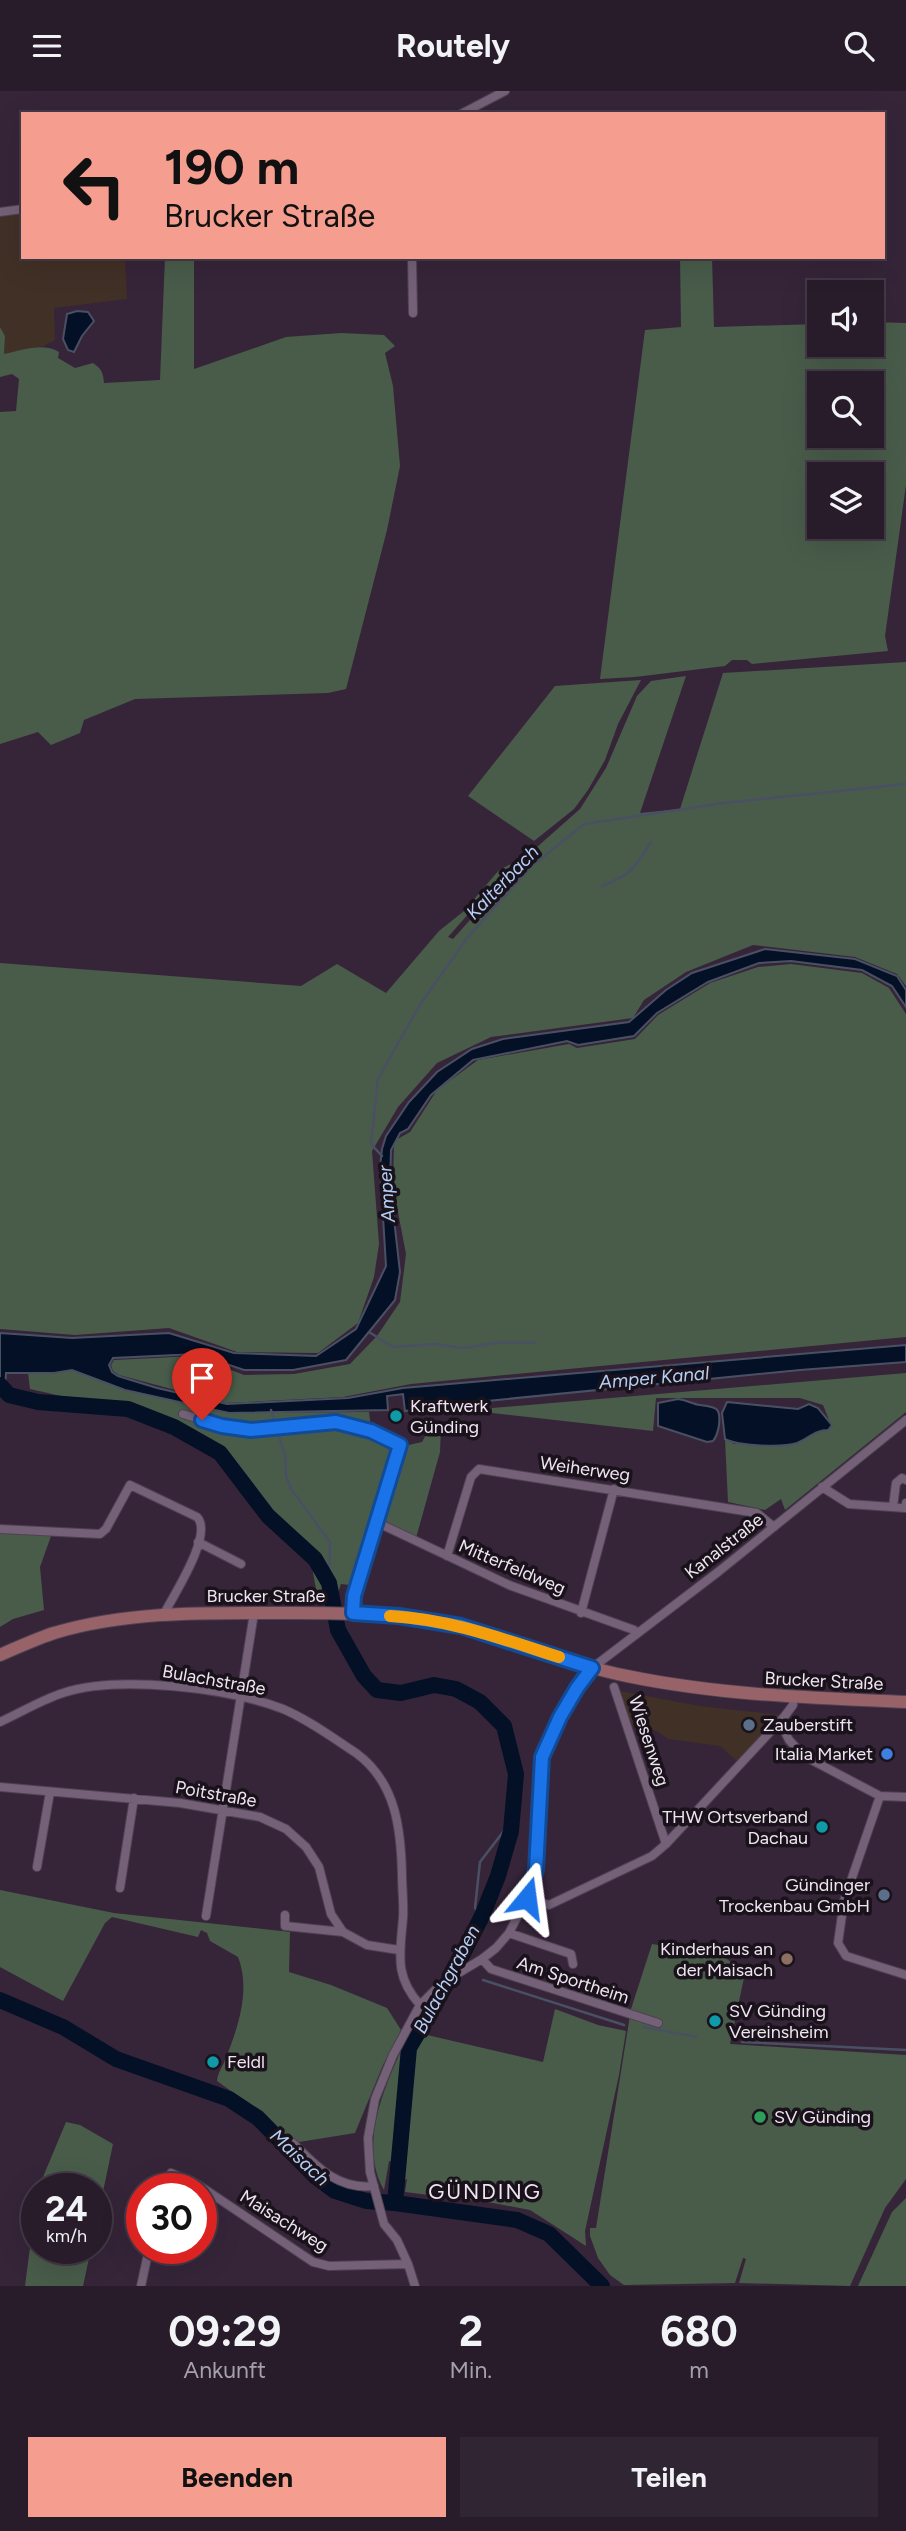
<!DOCTYPE html>
<html lang="de">
<meta charset="utf-8">
<style>
:root{--surface:#281c2b;--page:#302533;--text:#f1f3f6;--muted:#a5a1a9;--line:#443a47;--accent:#f59d8f}
body{margin:0;font-family:Figtree,sans-serif;background:var(--page);color:var(--text);height:100vh;display:flex;flex-direction:column;font-size:26px;white-space:nowrap}
*{box-sizing:border-box;margin:0}
p{font-size:23px;color:var(--muted)}
.icon{flex:none;width:38px;height:38px;fill:none;stroke:currentColor;stroke-width:2;stroke-linecap:round;stroke-linejoin:round}
.map{position:relative;height:2195px;overflow:hidden}
.drawer{display:flex;flex-direction:column;background:var(--surface);flex:1}
.drawer>*{flex:none}
.hud{position:absolute;left:21px;top:21px;width:864px;height:147px;border-radius:0px;box-shadow:0 7px 28px #0002,0 0 0 2px var(--line);background:#f59d8f;color:#111;overflow:hidden}
.buttons{position:absolute;left:807px;top:189px;display:grid;gap:14px}
.buttons a{display:grid;place-items:center;width:77px;height:77px;border-radius:0px;background:var(--surface);box-shadow:0 7px 28px #0002,0 0 0 2px var(--line);font-size:35px}
.speed{position:absolute;left:21px;top:2082px;display:flex;gap:14px;font-size:35px;font-weight:700;text-align:center}
.speed>*{display:grid;place-content:center;width:91px;height:91px;border-radius:50%;background:var(--surface);box-shadow:0 7px 28px #0002,0 0 0 2px var(--line);line-height:1}
.speed small{font-size:18px;font-weight:400}
.speed .limit{border:10px solid #d22;background:#fff;color:#111}
.pin{position:absolute;display:grid;place-items:center;width:60px;height:60px;color:#fff;margin:-72px -30px;border-radius:50% 50% 50% 0;rotate:-45deg;box-shadow:0 0 7px #0007}
.pin .icon{rotate:45deg}
.me{position:absolute;width:77px;margin:-38px;rotate:16deg;stroke-linejoin:round;filter:drop-shadow(0 0 5px #0008)}
.turn{display:flex;align-items:center;gap:24px;height:147px;padding:0 28px;font-size:32px}
.turn .icon{width:91px;height:91px;stroke-width:2.5}
.turn b{display:block;font-size:49px;line-height:60px}
.eta{display:flex;justify-content:space-evenly;align-items:center;height:119px;text-align:center}
.eta b{font-size:42px;font-weight:700;line-height:49px}
.action{display:flex;gap:14px;margin-top:auto;padding:14px 28px}
.action a{flex:1;height:80px;border-radius:0px;background:var(--accent);color:#111;font-size:28px;font-weight:700;line-height:80px;text-align:center}
.action a+a{background:var(--page);color:var(--text)}
header{display:flex;justify-content:space-between;align-items:center;height:91px;padding:0 28px;background:var(--surface);font-size:32px;font-weight:700}
.map>svg:first-child{display:block}
</style>
<header><svg class="icon" aria-label="menu" viewBox="0 0 24 24"><path d="M4 6h16M4 12h16M4 18h16"/></svg>Routely<svg class="icon" aria-label="search" viewBox="0 0 24 24"><circle cx="10" cy="10" r="6"/><path d="M15 15l6 6"/></svg></header>
<div class="map">
<svg width="906" height="2195" viewBox="0 0 906 2195">
<rect width="100%" height="100%" fill="#362539"/>
<path fill="#413026" d="M23,121V166H125L127,208L54,217L55,249L44,255L4,263L5,245L0,236V124Z
M619,1600L700,1615L779,1624L737,1670L720,1655L668,1648L657,1640L630,1634Z"/>
<path fill="#495c4a" fill-rule="evenodd" d="M165,166H194V278L286,246L341,242L384,244L395,255L385,262L393,295L400,375L387,439L346,598L328,602L135,608L84,629L80,642L51,654L38,641L0,653V321L16,320L19,288L12,283L0,286V236L5,245L4,263C22,259 43,251 59,261L58,267L75,277L93,272C102,278 103,282 104,292L160,289Z
M680,166H712L714,236L819,233V254H872V231L906,232V394L885,545L888,560L752,573L747,569H732L725,575L635,586L600,588L645,239L681,236ZM819,292H872V345H819ZM819,383H872V436H819Z
M906,571V895L897,883L855,866L753,854L686,881L644,909L633,927L491,946L437,972L398,1016L372,1060L379,1153L374,1186L358,1232L318,1262L237,1261L169,1237L75,1244L0,1238V872L301,895L337,873L386,902L439,840L464,820L499,779L513,772L448,846L453,848L528,764L580,718L606,677L637,605L651,590L686,585L640,722L680,718L723,582Z
M641,589L618,633L605,669L588,699L574,718L534,750L468,705L555,595Z
M791,873L862,882L889,897L906,923V1246L411,1293L343,1306L224,1312L119,1284L113,1280L111,1274L114,1269L195,1265L244,1284L294,1283L350,1273L377,1245L400,1211L406,1163L393,1095L394,1050L410,1041L437,999L478,969L569,953L577,957L635,948L658,924L710,892L758,876Z
M72,1279L125,1299L229,1322L369,1321L372,1346L393,1354L370,1434L357,1495L341,1493L335,1510L325,1511L317,1504L311,1470L266,1431L219,1369L141,1327L97,1313L30,1298L28,1282Z
M906,1282V1321L785,1419L781,1408L765,1419L728,1411L725,1348L734,1353L797,1352L810,1343L831,1334L823,1314L800,1307H656L653,1340L492,1322V1317Z
M432,1333L441,1336L440,1361L416,1447L381,1430L404,1355L422,1351Z
M0,1442L51,1445L40,1476L44,1519L13,1528L0,1536Z
M0,1799L114,1822L290,1841L289,1881L331,1894L387,1917L401,1939L383,1974L355,2042L293,2052L263,2023L217,1990C218,1981 222,1977 225,1969C238,1937 251,1899 238,1866L210,1850L207,1842L201,1839L198,1846L112,1826L105,1832L63,1910L0,1876Z
M652,1853L723,1865L745,1882L730,1953L906,1964V2088L885,2117L850,2195L739,2192L746,2168L743,2167L735,2192L624,2194L610,2184L598,2167L590,2145V2137H596L631,1918Z
M555,1918L598,1934L626,1940L619,1984L585,2140L586,2155L530,2119L493,2112L405,2101L407,2088L401,2090L394,2071L389,2070L384,2099C356,2050 389,1986 410,1940L543,1971Z
M66,2031L80,2034L113,2053L96,2134V2098H38Z
M37,2102V2158H91L83,2195H25Z
M906,2107V2195H858L892,2121Z"/>
<path fill="#041026" stroke="#4a5063" stroke-width="2" d="M77,220L88,221L94,230L82,245L74,261L68,259L63,248L67,223Z
M765,858L855,868L897,885L906,899V916L892,895L862,879L791,870L759,872L708,891L657,922L634,945L578,954L567,950L473,969L431,1004L408,1038L400,1042L391,1059L390,1093L400,1181L395,1209L346,1269L293,1279H244L197,1263L113,1267L109,1274L112,1281L118,1285L157,1297L227,1313L348,1307L403,1297L906,1254V1271L800,1279L436,1315L405,1320L403,1303L387,1305L388,1319L229,1322L125,1299L72,1279L54,1282H6L5,1296L0,1301V1242L72,1247L169,1242L234,1262L316,1265L356,1238L386,1175L380,1076L382,1058L386,1045L409,1011L437,981L472,958L503,948L629,931L666,899L692,882Z
M678,1308C686,1309 693,1313 700,1314C716,1316 721,1316 719,1334C718,1341 717,1345 713,1350L707,1351L658,1335V1312Z
M727,1311L798,1318L809,1313L818,1317L832,1334L828,1339C815,1339 809,1347 797,1352C782,1357 738,1355 725,1348L722,1322Z"/>
<g fill="none" stroke-linecap="round" stroke-linejoin="round">
<path stroke="#4a5063" stroke-width="2.5" d="M602,795C632,783 634,778 651,751
M382,1065L371,1053L378,988L419,915L467,847L532,775L584,733L724,712L906,693
M369,1241L393,1256L436,1253L464,1257L495,1252H535
M271,1319L275,1333
M277,1339L285,1365L286,1385L291,1398L330,1451L329,1492
M482,1825L475,1817L480,1771L513,1728
M483,1889L624,1934
M644,1936L697,1946
M742,1951L906,1959"/>
<path stroke="#041026" stroke-width="16" d="M0,1294L9,1304L38,1311L128,1318L174,1336L220,1362L268,1425L315,1468L329,1492L338,1539L364,1585L377,1599L401,1602L434,1594L456,1598L480,1611L504,1635L516,1683L511,1740L498,1785L482,1825L454,1880L409,1957L395,2112
M0,1909L63,1936L116,1968L229,2008L258,2027L315,2085L335,2100L366,2110L395,2112L517,2129L549,2143L602,2195"/>
<g stroke="#4f4152" stroke-width="10">
<path id="street" d="M461,23L505,0
M0,121L23,118
M412,166L413,222
M183,1323L222,1335L251,1339L336,1331L371,1341L400,1354L354,1505L353,1523
M822,1396L849,1413L906,1417V1412
M893,1416L896,1392L902,1387L906,1389
M376,1431L509,1494L634,1539L637,1543
M0,1438L100,1443L106,1438L130,1394L197,1426C214,1443 173,1505 164,1523
M198,1451L241,1473
M447,1465L471,1386L479,1378L757,1422L774,1436
M581,1522L614,1398
M614,1596L666,1753
M784,1626L786,1643L789,1649L804,1665L880,1705L906,1706
M0,1631C20,1622 41,1609 63,1602C118,1584 229,1597 283,1618C309,1629 333,1647 356,1662C396,1691 401,1738 402,1784C402,1798 404,1813 403,1827C400,1863 394,1885 420,1914
M0,1696L180,1712L260,1726L286,1738L306,1756L319,1776L331,1823L343,1841L367,1854L399,1859
M880,1705L844,1810L838,1852L846,1865L906,1884
M37,1776L50,1701
M120,1797L134,1707
M527,1807L549,1814L652,1765L666,1753L784,1626L793,1614V1607
M285,1824V1835L343,1841
M206,1825L254,1522
M509,1842L571,1863L573,1873
M482,1868L491,1878L658,1932
M293,2052C317,2076 338,2099 374,2095
M162,2098L171,2082L197,2093L313,2171L329,2175L408,2173
M141,2195L149,2158
M415,2195L408,2173L397,2149L384,2133L370,2081L368,2047L375,2008L393,1964L420,1914L442,1892L482,1868L496,1857L509,1842L527,1807L535,1779L543,1666L568,1612L592,1577L718,1481L906,1329"/>
</g>
<g stroke="#4f4152" stroke-width="14">
<path id="secondary" d="M0,1564C18,1556 36,1548 54,1542C131,1519 212,1522 291,1522C347,1522 404,1522 460,1535C516,1548 570,1574 627,1585C719,1604 812,1607 906,1611"/>
</g>
<use href="#street" stroke="#746178" stroke-width="8"/>
<use href="#secondary" stroke="#986368" stroke-width="12"/>
</g>
<g fill="none" stroke-linecap="round" stroke-linejoin="round">
<g stroke="#114b97" stroke-width="18">
<path id="route" d="M202,1329L222,1335L251,1339L336,1331L371,1340L400,1354L354,1505L353,1522L399,1525L461,1535L592,1577L577,1597L560,1626L542,1666L536,1779L527,1807"/>
</g>
<use href="#route" stroke="#1a73e8" stroke-width="12"/>
<path stroke="#f59e0b" stroke-width="12" d="M390,1525C449,1528 503,1548 559,1566"/>
</g>
<g fill="#0f9aa8" stroke="#19121a" stroke-width="2.5">
<circle cx="396" cy="1325" r="7"/>
<circle cx="822" cy="1736" r="7"/>
<circle cx="715" cy="1930" r="7"/>
<circle cx="213" cy="1971" r="7"/>
</g>
<g fill="#5c6f8a" stroke="#19121a" stroke-width="2.5">
<circle cx="749" cy="1634" r="7"/>
<circle cx="884" cy="1804" r="7"/>
</g>
<circle fill="#3f7fe0" stroke="#19121a" stroke-width="2.5" cx="887" cy="1663" r="7"/>
<circle fill="#8d6e63" stroke="#19121a" stroke-width="2.5" cx="787" cy="1868" r="7"/>
<circle fill="#2e9e5b" stroke="#19121a" stroke-width="2.5" cx="760" cy="2026" r="7"/>
<g text-anchor="middle" stroke-width="7" stroke-linejoin="round" paint-order="stroke">
<g font-size="18" fill="#efe4f1" stroke="#19121a" text-anchor="start">
<text x="410" y="1321">Kraftwerk<tspan x="410" dy="21">Günding</tspan></text>
<text x="763" y="1640">Zauberstift</text>
<text x="873" y="1669" text-anchor="end">Italia Market</text>
<text x="808" y="1732" text-anchor="end">THW Ortsverband<tspan x="808" dy="21">Dachau</tspan></text>
<text x="870" y="1800" text-anchor="end">Gündinger<tspan x="870" dy="21">Trockenbau GmbH</tspan></text>
<text x="773" y="1864" text-anchor="end">Kinderhaus an<tspan x="773" dy="21">der Maisach</tspan></text>
<text x="729" y="1926">SV Günding<tspan x="729" dy="21">Vereinsheim</tspan></text>
<text x="227" y="1977">Feldl</text>
<text x="774" y="2032">SV Günding</text>
</g>
<g font-size="18" fill="#efe4f1" stroke="#19121a">
<text transform="translate(585 1378) rotate(8)" y="6">Weiherweg</text>
<text transform="translate(724 1455) rotate(-38)" y="6">Kanalstraße</text>
<text transform="translate(512 1476) rotate(23)" y="6">Mitterfeldweg</text>
<text x="266" y="1511">Brucker Straße</text>
<text transform="translate(214 1589) rotate(10)" y="6">Bulachstraße</text>
<text transform="translate(824 1590) rotate(3)" y="6">Brucker Straße</text>
<text transform="translate(649 1650) rotate(72)" y="6">Wiesenweg</text>
<text transform="translate(216 1703) rotate(10)" y="6">Poitstraße</text>
<text transform="translate(573 1889) rotate(18)" y="6">Am Sportheim</text>
<text transform="translate(284 2130) rotate(32)" y="6">Maisachweg</text>
</g>
<g font-size="19" font-style="italic" fill="#b4cef6" stroke="#19121a">
<text transform="translate(502 791) rotate(-46)" y="7">Kalterbach</text>
<text transform="translate(386 1103) rotate(-94)" y="7">Amper</text>
<text transform="translate(654 1286) rotate(-5)" y="7">Amper Kanal</text>
<text transform="translate(446 1888) rotate(-62)" y="7">Bulachgraben</text>
<text transform="translate(300 2066) rotate(43)" y="7">Maisach</text>
</g>
<g font-size="21" letter-spacing="2" fill="#efe4f1" stroke="#19121a">
<text x="485" y="2108">GÜNDING</text>
</g>
</g>
</svg>
<div class="buttons">
<a><svg class="icon" aria-label="sound" viewBox="0 0 24 24"><path d="M4 9h4l5-4v14l-5-4H4zM17 9q2 3 0 6"/></svg></a>
<a><svg class="icon" aria-label="search" viewBox="0 0 24 24"><circle cx="10" cy="10" r="6"/><path d="M15 15l6 6"/></svg></a>
<a><svg class="icon" aria-label="layers" viewBox="0 0 24 24"><path d="M12 4l9 5-9 5-9-5zM3 14l9 5 9-5"/></svg></a>
</div>
<div class="speed"><div>24<small>km/h</small></div><div class="limit">30</div></div>
<div class="pin" style="left:202px;top:1329px;background:#d93025"><svg class="icon" aria-label="arrive" viewBox="0 0 24 24"><path d="M6 21V4h12l-3 4 3 4H6"/></svg></div>
<svg class="me" style="left:527px;top:1807px" viewBox="-20 -20 40 40"><path d="M0-17L14 15 0 8-14 15z" fill="#1a73e8" stroke="#fff" stroke-width="4"/></svg>
<div class="hud">
<div class="turn"><svg class="icon" aria-label="left" viewBox="0 0 24 24"><path d="M17 20v-9H6M10 6l-5 5 5 5"/></svg><div><b>190 m</b>Brucker Straße</div></div>
</div>
</div>
<section class="drawer">
<div class="eta">
<div><b>09:29</b><p>Ankunft</p></div>
<div><b>2</b><p>Min.</p></div>
<div><b>680</b><p>m</p></div>
</div>
<div class="action"><a>Beenden</a><a>Teilen</a></div>
</section>
